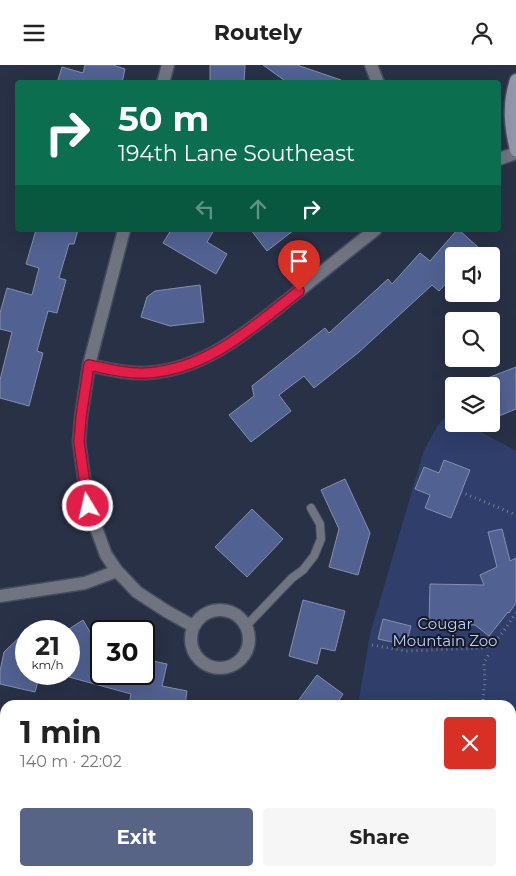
<!DOCTYPE html>
<meta charset="utf-8">
<style>
:root{--surface:#fff;--page:#f6f6f6;--text:#222;--muted:#767676;--accent:#586485}
body{margin:0;font-family:Montserrat,sans-serif;background:var(--page);color:var(--text);height:100vh;display:flex;flex-direction:column;font-size:19px;white-space:nowrap}
*{box-sizing:border-box;margin:0}
p{font-size:16px;color:var(--muted)}
.icon{flex:none;width:28px;height:28px;fill:none;stroke:currentColor;stroke-width:2;stroke-linecap:round;stroke-linejoin:round}
.map{position:relative;flex:1;overflow:hidden}
.drawer{position:absolute;left:0px;top:635px;width:516px;height:176px;display:flex;flex-direction:column;background:var(--surface);border-radius:15px 15px 0 0;box-shadow:0 5px 20px #0002}
.drawer>*{flex:none}
.top-card{position:absolute;left:15px;top:15px;width:486px;height:152px;border-radius:5px;box-shadow:0 5px 20px #0002;background:#0b6e4f;color:#fff;overflow:hidden}
.buttons{position:absolute;left:445px;top:182px;display:grid;gap:10px}
.buttons a{display:grid;place-items:center;width:55px;height:55px;border-radius:5px;background:var(--surface);box-shadow:0 5px 20px #0002;font-size:25px}
.speed{position:absolute;left:15px;top:555px;display:flex;gap:10px;font-size:25px;font-weight:700;text-align:center}
.speed>*{display:grid;place-content:center;width:65px;height:65px;border-radius:50%;background:var(--surface);box-shadow:0 5px 20px #0002;line-height:1}
.speed small{font-size:12px;font-weight:400}
.speed .limit{border:2px solid #111;border-radius:8px;background:#fff;color:#111}
.pin{position:absolute;display:grid;place-items:center;width:42px;height:42px;color:#fff;margin:-51px -21px;border-radius:50% 50% 50% 0;rotate:-45deg;box-shadow:0 0 5px #0007}
.pin .icon{rotate:45deg}
.me{position:absolute;width:55px;margin:-28px;rotate:351deg;stroke-linejoin:round;filter:drop-shadow(0 0 4px #0008)}
.turn{display:flex;align-items:center;gap:18px;height:105px;padding:0 20px;font-size:22px}
.turn .icon{width:65px;height:65px;stroke-width:2.5}
.turn b{display:block;font-size:35px;line-height:42px}
.lanes{display:flex;align-items:center;height:48px;padding:0 20px;background:#0003;justify-content:center;gap:25px;direction:ltr}
.lanes .off{opacity:.35}
.round{display:grid;place-items:center;flex:none;width:52px;height:52px;border-radius:5px;background:var(--page)}
.overview{display:flex;align-items:center;justify-content:space-between;height:85px;padding:0 20px}
h1{font-size:30px;font-weight:700;line-height:38px}
.cta{display:flex;gap:10px;margin-top:auto;padding:10px 20px}
.cta a{flex:1;height:58px;border-radius:5px;background:var(--accent);color:#fff;font-size:20px;font-weight:700;line-height:58px;text-align:center}
.cta a+a{background:var(--page);color:var(--text)}
header{display:flex;justify-content:space-between;align-items:center;height:65px;padding:0 20px;background:var(--surface);font-size:22px;font-weight:700}
.map>svg:first-child{display:block}
</style>
<header><svg class="icon" aria-label="menu" viewBox="0 0 24 24"><path d="M4 6h16M4 12h16M4 18h16"/></svg>Routely<svg class="icon" aria-label="person" viewBox="0 0 24 24"><circle cx="12" cy="8" r="4"/><path d="M4 21q1-7 8-7t8 7"/></svg></header>
<div class="map">
<svg width="516" height="811" viewBox="0 0 516 811">
<rect width="100%" height="100%" fill="#293147"/>
<path fill="#2f3e6a" d="M444,353H454V359H466L516,386V806L511,805V640H358L370,569L424,385L438,360Z"/>
<path fill="#516292" stroke="#8590aa" d="M85,0H113L125,4L122,18H57L62,2L83,8Z
M210,0H245L244,18H210Z
M263,0H297L341,15V18H288Z
M36,165H78L74,179H69L59,213L66,215L57,248L48,246L37,286L43,288L29,341L0,333V315L12,267L0,264V248L7,223L32,230L39,203L26,199Z
M171,165H214L207,177L227,189L216,209L163,178Z
M251,165H294L267,186Z
M457,165H459L479,183L471,191H454V210L439,226L432,220L359,287L314,323L304,311L279,330L291,346L251,377L229,350L254,331L252,321L325,263L329,268L388,214L392,219L420,188L430,196Z
M200,220L204,257L170,261L141,252L147,232L155,226Z
M516,302V344L499,351L491,331V321H487L485,314Z
M444,395L470,405L451,453L425,443L430,430L415,424L424,402L439,408Z
M345,414L370,468L358,510L329,502L339,464L321,425Z
M252,444L283,474L247,512L215,482Z
M502,464L510,496L516,493V538L509,548L508,547L489,571L475,560L429,559L430,519L484,520L480,510L497,502L488,467Z
M303,535L345,546L335,586L321,583L317,599L289,591Z
M383,554L411,561L406,580L378,574Z
M83,555L97,579L101,580V609H144V594L167,599L162,621L187,626L185,640H129L131,629L69,612V564Z
M26,566V609H40L35,627L0,619V606L4,587Z
M317,610L343,629L336,640H295Z"/>
<g fill="none" stroke-linecap="round" stroke-linejoin="round">
<g stroke="#454c60" stroke-width="10">
<path id="lane" d="M246,561L292,513L303,505L314,491L321,474L320,459L311,443
M0,789H5
M84,806L94,811"/>
</g>
<g stroke="#454c60" stroke-width="15">
<path id="street" d="M371,0L378,18
M163,18L168,0
M499,94L516,88
M124,165L89,300L81,352L79,377L88,441L106,490L117,506L137,527L166,546L193,561
M89,300C108,304 127,309 146,308C205,305 251,264 295,229C321,208 348,186 375,165
M0,531L85,518L117,506
M191 574a29 29 0 1 1 58 0a29 29 0 1 1-58 0Z"/>
</g>
<g stroke="#454c60" stroke-width="15">
<path id="secondary" d="M516,15C508,39 510,61 516,85"/>
</g>
<path stroke="#777d8e" stroke-width="3" stroke-dasharray="1 4" stroke-linecap="butt" d="M461,427L516,450
M372,580L406,586L484,583C499,577 507,560 516,548
M482,640L485,617L484,598L490,587
M511,668L516,667
M514,720H516"/>
<use href="#lane" stroke="#6f7480" stroke-width="8"/>
<use href="#street" stroke="#6f7480" stroke-width="12"/>
<use href="#secondary" stroke="#9299ac" stroke-width="12"/>
</g>
<g fill="none" stroke-linecap="round" stroke-linejoin="round">
<g stroke="#92132f" stroke-width="12">
<path id="route" d="M88,441L79,377L81,352L89,300C108,304 127,309 146,308C207,305 253,262 299,226"/>
</g>
<use href="#route" stroke="#e11d48" stroke-width="9"/>
</g>
<g text-anchor="middle" stroke-width="4" stroke-linejoin="round" paint-order="stroke">
<g font-size="15" fill="#bdcefb" stroke="#151923">
<text x="445" y="564">Cougar<tspan x="445" dy="17">Mountain Zoo</tspan></text>
</g>
</g>
</svg>
<div class="buttons">
<a><svg class="icon" aria-label="sound" viewBox="0 0 24 24"><path d="M4 9h4l5-4v14l-5-4H4zM17 9q2 3 0 6"/></svg></a>
<a><svg class="icon" aria-label="search" viewBox="0 0 24 24"><circle cx="10" cy="10" r="6"/><path d="M15 15l6 6"/></svg></a>
<a><svg class="icon" aria-label="layers" viewBox="0 0 24 24"><path d="M12 4l9 5-9 5-9-5zM3 14l9 5 9-5"/></svg></a>
</div>
<div class="speed"><div>21<small>km/h</small></div><div class="limit">30</div></div>
<div class="pin" style="left:299px;top:226px;background:#d93025"><svg class="icon" aria-label="arrive" viewBox="0 0 24 24"><path d="M6 21V4h12l-3 4 3 4H6"/></svg></div>
<svg class="me" style="left:88px;top:441px" viewBox="-20 -20 40 40"><circle r="17" fill="#e11d48" stroke="#fff" stroke-width="3"/><path d="M0-11L8 9 0 5-8 9z" fill="#fff"/></svg>
<div class="top-card">
<div class="turn"><svg class="icon" aria-label="right" viewBox="0 0 24 24"><path d="M7 20v-9h11M14 6l5 5-5 5"/></svg><div><b>50 m</b>194th Lane Southeast</div></div>
<div class="lanes"><svg class="icon off" aria-label="left" viewBox="0 0 24 24"><path d="M17 20v-9H6M10 6l-5 5 5 5"/></svg><svg class="icon off" aria-label="ahead" viewBox="0 0 24 24"><path d="M12 20V5M6 11l6-6 6 6"/></svg><svg class="icon" aria-label="right" viewBox="0 0 24 24"><path d="M7 20v-9h11M14 6l5 5-5 5"/></svg></div>
</div>
<section class="drawer">
<div class="overview"><div><h1>1 min</h1><p>140 m · 22:02</p></div><a class="round" style="background:#d93025;color:#fff"><svg class="icon" aria-label="close" viewBox="0 0 24 24"><path d="M6 6l12 12M18 6L6 18"/></svg></a></div>
<div class="cta"><a>Exit</a><a>Share</a></div>
</section>
</div>
